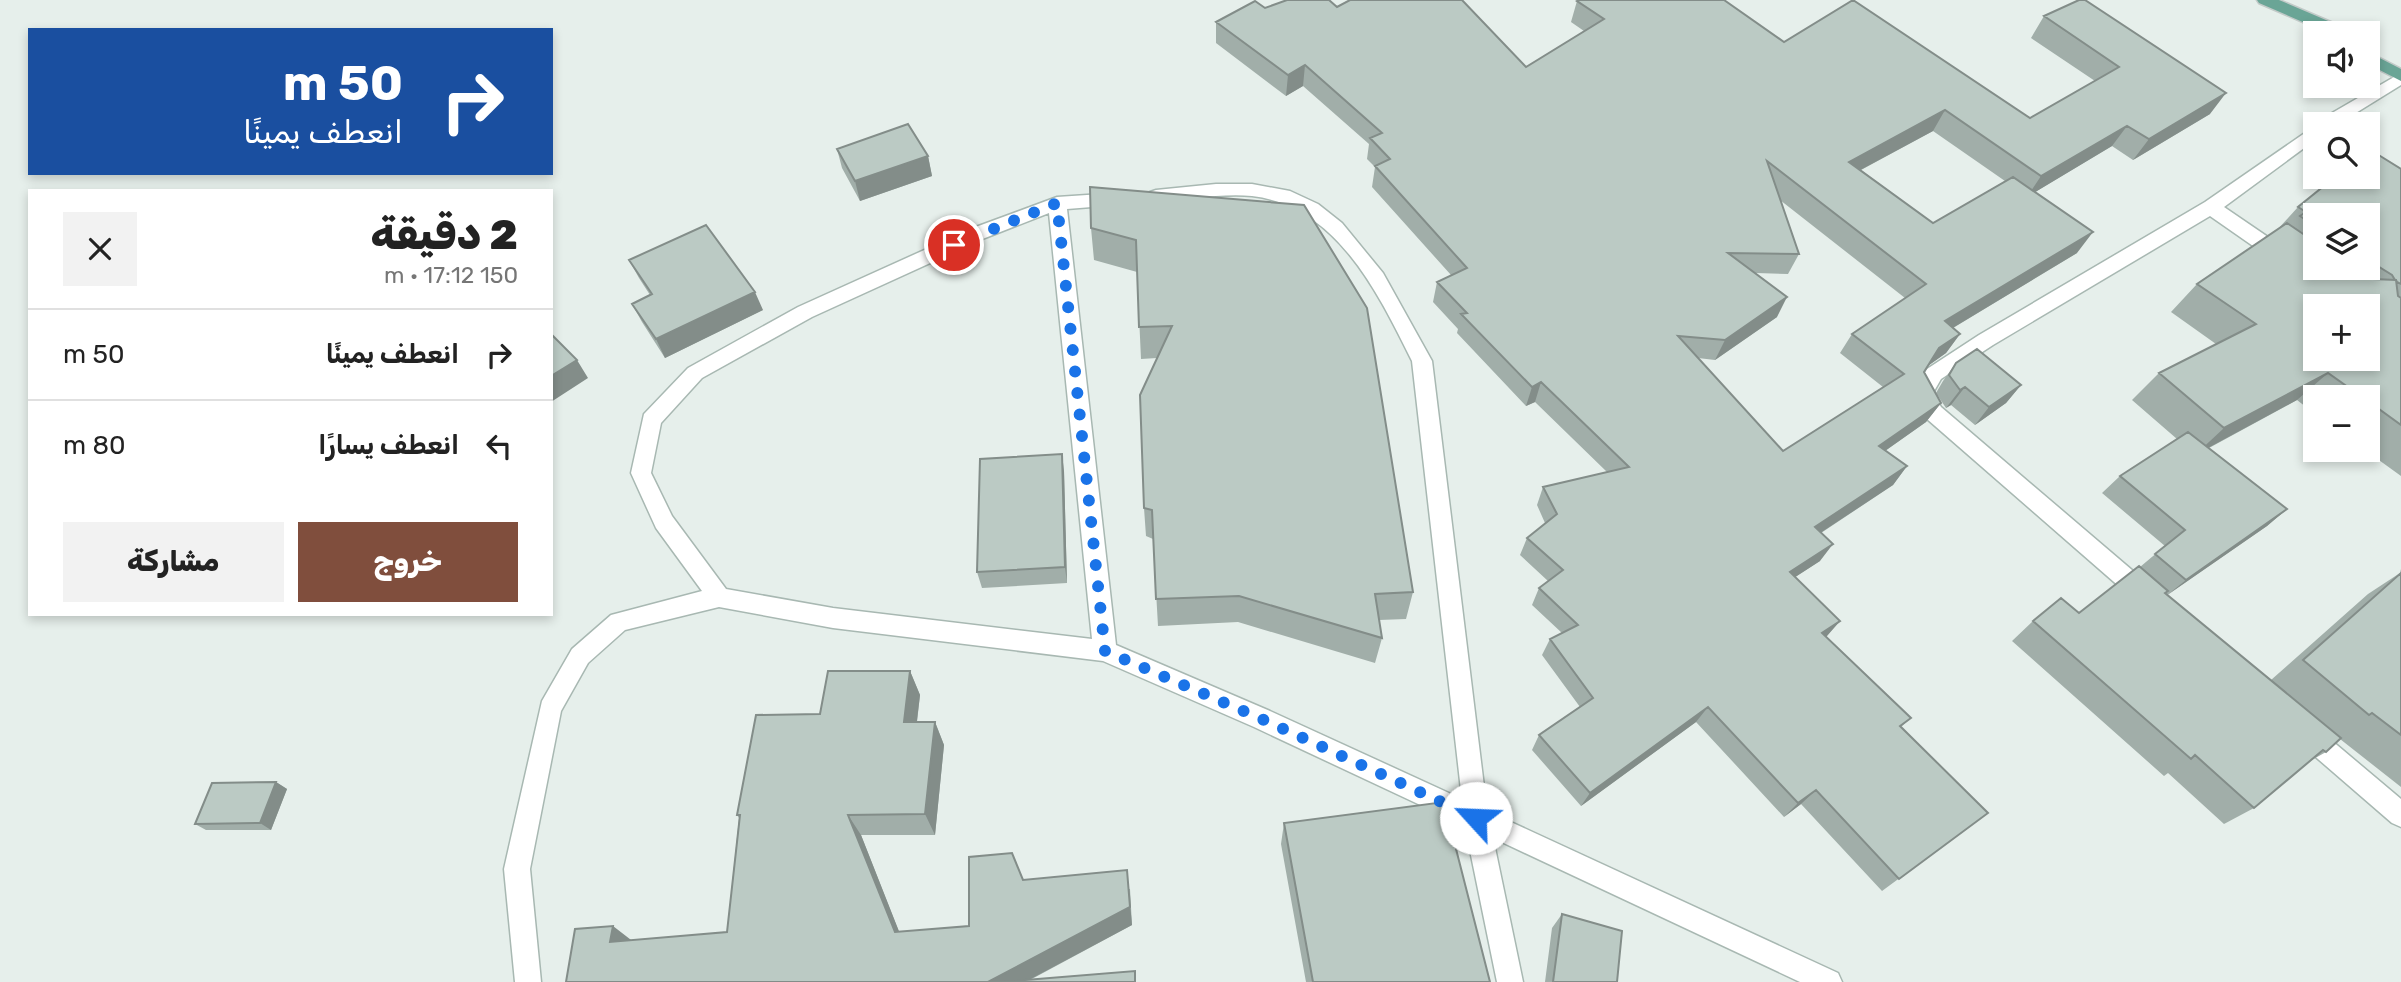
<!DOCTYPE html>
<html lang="ar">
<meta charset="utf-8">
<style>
:root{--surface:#fff;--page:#f2f2f2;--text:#222;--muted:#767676;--line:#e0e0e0;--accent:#804e3d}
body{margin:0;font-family:Rubik,Vazirmatn,sans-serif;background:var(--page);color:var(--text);direction:rtl;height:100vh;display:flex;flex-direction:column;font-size:26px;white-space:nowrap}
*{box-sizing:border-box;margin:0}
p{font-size:23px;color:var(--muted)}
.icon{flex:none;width:38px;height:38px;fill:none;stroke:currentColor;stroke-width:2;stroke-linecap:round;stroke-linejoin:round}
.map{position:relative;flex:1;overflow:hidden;direction:ltr}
.sheet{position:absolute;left:28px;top:189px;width:525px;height:427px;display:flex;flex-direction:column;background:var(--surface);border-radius:0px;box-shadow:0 4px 10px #0003;direction:rtl}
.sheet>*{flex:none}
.hud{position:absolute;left:28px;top:28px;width:525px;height:147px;border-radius:0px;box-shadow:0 4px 10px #0003;direction:rtl;background:#1a4fa0;color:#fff;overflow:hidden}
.controls{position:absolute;left:2303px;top:21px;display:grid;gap:14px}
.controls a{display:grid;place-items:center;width:77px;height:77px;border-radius:0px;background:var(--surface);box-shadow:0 4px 10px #0003;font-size:35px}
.pin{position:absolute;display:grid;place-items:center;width:60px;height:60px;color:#fff;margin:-30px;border:4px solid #fff;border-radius:50%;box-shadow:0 2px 7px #0007}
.me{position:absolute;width:77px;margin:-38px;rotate:295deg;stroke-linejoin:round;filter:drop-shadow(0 0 5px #0008)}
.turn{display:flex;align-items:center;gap:24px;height:147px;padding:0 35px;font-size:32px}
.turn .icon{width:91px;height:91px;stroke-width:2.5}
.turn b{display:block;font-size:49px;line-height:60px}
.round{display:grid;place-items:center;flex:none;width:74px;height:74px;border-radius:0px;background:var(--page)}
.summary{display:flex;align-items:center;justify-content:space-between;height:119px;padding:0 35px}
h1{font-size:42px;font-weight:800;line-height:52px}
.primary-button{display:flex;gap:14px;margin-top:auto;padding:14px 35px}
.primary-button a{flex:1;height:80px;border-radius:0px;background:var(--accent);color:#fff;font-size:28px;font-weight:800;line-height:80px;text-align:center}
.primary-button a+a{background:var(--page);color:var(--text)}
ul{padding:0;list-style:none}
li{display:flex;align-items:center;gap:21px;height:91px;padding:0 35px;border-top:2px solid var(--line)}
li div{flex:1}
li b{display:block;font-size:26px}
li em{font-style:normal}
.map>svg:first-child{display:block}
</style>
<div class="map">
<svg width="2401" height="982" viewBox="0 0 2401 982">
<rect width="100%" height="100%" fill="#e6efeb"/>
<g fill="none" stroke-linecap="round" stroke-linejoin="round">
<g stroke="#a8b8b2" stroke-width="3">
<path id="minor" d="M2401,73V85L2338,124H2318L2320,120Z
M2315,126V140L2224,207L2290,252L2292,257L2290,262H2276L2210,216L1993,345L1941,379L1933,393L1941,407L2153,588L2156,595L2153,602L2145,605L2137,602L1927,419L1913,393L1927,369L1979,335L2205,202Z
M1216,184H1252L1290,191L1318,204L1342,223L1383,273L1432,361L1487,811L1838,973L1842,982H1800L1493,838L1523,982H1497L1465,826L1254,727L1103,661L833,628L719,607L625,630L588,663L561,711L530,869L541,982H515L504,869L542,701L572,649L611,615L702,591L656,528L631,473L644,414L688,368L798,307L973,228L1057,197L1117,193L1123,195L1126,199L1123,203L1117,205L1067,209L1116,645L1270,711L1462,799L1412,361C1378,293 1337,206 1252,196C1221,193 1187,200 1156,202L1150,200L1147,196L1150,192L1156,190ZM1049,213L1092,639L833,608L726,589L672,516L651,473L661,423L702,378L812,317L985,238Z
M2304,721L2312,724L2401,799V827L2392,823L2296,740L2292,732L2296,724Z"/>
</g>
<g stroke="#c2cac8" stroke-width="3">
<path id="major" d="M2257,0H2279L2347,29L2349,33H2328L2259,3Z
M2368,52L2401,69V81L2368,64Z"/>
</g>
<use href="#minor" fill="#fff" fill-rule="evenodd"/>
<use href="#major" fill="#6aa596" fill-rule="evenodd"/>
</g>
<path fill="#a1aea9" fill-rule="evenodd" d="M1577,1L1784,42L2030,118L2095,81L2031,38L2044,16L2210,114L2133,160L2112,146L2035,192L2077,253L1953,328L1960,334L1946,353L1929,365L1924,372L1941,403L1926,422L1885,451L1907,466L1893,485L1821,533L1820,561L1795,577L1840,621L1826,637L1911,718L1901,727L1988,813L1882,891L1801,804L1784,817L1696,722L1581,806L1532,750L1539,735L1580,707L1542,655L1550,639L1562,633L1532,605L1539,588L1548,581L1520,555L1527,538L1545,523L1537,505L1543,487L1607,472L1535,402L1526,406L1457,333L1458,329L1433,302L1437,282L1451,275L1372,187L1375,167L1367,159L1369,144L1303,86L1286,96L1216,43V22L1265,8L1337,7L1526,67L1584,31L1571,22ZM1933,131L2005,181L1933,223L1861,170ZM1780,200L1905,298L1852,334L1840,353L1883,387L1783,451L1698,358L1715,360L1777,317L1756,273L1788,274L1799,254Z
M837,149L928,156L932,176L860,201L842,168Z
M2401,169V476L2365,450H2368V397H2315V414L2297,400L2209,448L2287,509L2267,526L2167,595L2271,680L2368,594L2400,573L2401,569V787L2340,739L2326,752L2310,761L2254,808L2224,824L2168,773L2164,776L2012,641L2033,621L2079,613L2140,567L2165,546L2102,493L2120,476L2177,439L2132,400L2159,373L2216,344L2171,312L2197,284L2277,230L2298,207ZM2315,215H2368V268H2315Z
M1304,205L1413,592L1406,619L1379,620L1382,638L1375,663L1238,622L1158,626L1153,539L1146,536L1144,508L1157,358L1141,359L1137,272L1094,260L1091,228Z
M629,260L763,310L665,358L642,322L632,304L650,295L639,278Z
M1956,363L2021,385L2006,403L1975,425L1951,405L1946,408L1936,393L1943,381Z
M1064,471L1067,583L982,588L977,572Z
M910,671L920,695L917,722H935L944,745L935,835H861L899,932L969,926L1023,880L1130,889L1132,925L1030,980L1137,982H566L631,940L727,932L739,818L737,815Z
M276,782L287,789L271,830H206L195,824Z
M1284,823L1490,982H1306L1281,844Z
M1562,914L1617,982H1545L1552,928Z"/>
<path fill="#838d89" d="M1305,65L1303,86L1286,96L1288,75Z
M2226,93L2210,114L2133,160L2149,139Z
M1945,110L1933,131L1838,182L1849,162Z
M2127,126L2112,146L2027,197L2041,176Z
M928,156L932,176L860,201L855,181Z
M2093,232L2077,253L1931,341L1945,321Z
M755,292L763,310L665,358L656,339Z
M1787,297L1777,317L1715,360L1725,340Z
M1960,334L1946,353L1925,368L1939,348Z
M577,360L588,378L551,402V376Z
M2328,373L2297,400L2195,455L2224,428Z
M1541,382L1535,402L1526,406L1532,387Z
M2021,385L2006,403L1975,425L1989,407Z
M1965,387L1951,405L1946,408L1960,390Z
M1941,403L1926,422L1865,465L1879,446Z
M1062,454L1064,471L1067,583L1065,567Z
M1907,466L1893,485L1802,545L1815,527Z
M2287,509L2267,526L2166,596L2186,580Z
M1833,544L1820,561L1777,589L1790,572Z
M1840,621L1826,637L1822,633Z
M910,671L920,695L914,745L904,722Z
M1708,707L1696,722L1581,806L1590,793Z
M935,722L944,745L935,835L925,814Z
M276,782L287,789L271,830L260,823Z
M1816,790L1801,804L1784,817L1798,803Z
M848,815L861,835L906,949L895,932Z
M1127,870L1132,925L1025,982H988Z
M613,926L635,943L610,942Z"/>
<path fill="#bbcac4" stroke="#838d89" stroke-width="2" fill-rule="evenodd" d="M1287,0H1329L1337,7L1350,0H1462L1526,67L1604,19L1577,1L1579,0H1724L1784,42L1853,0L2030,118L2119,67L2044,16L2079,0H2085L2226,93L2149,139L2127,126L2041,176L1945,110L1849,162L1933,223L2013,177L2093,232L1945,321L1960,334L1939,348L1924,372L1941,403L1879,446L1907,466L1815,527L1833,544L1790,572L1840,621L1822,633L1911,718L1900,726L1988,813L1899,879L1816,790L1798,803L1708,707L1590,793L1539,735L1593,698L1550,639L1578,625L1539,588L1563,570L1527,538L1557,514L1543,487L1629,467L1541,382L1532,387L1461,314L1467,313L1437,282L1467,268L1375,166L1390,159L1370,138L1382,133L1305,65L1288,75L1216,22L1255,1L1265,8ZM1767,161L1926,284L1852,334L1904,374L1783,451L1678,336L1725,340L1787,297L1728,253L1799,254Z
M908,124L928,156L855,181L837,149Z
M2377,154L2401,169V284L2397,282L2396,280H2395L2392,275L2368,260V215H2315V226L2300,216L2306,212L2298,207L2335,177H2368V158Z
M1090,187L1304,205L1367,308L1413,592L1375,594L1382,638L1239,596L1156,599L1152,510L1144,508L1140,395L1172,326L1139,327L1136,240L1091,228Z
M2287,223L2315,242V268H2355L2373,279L2396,280L2398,296L2401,298V425L2368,401V397H2362L2328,373L2224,428L2159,373L2256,324L2197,284ZM2315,306H2368V359H2315Z
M706,225L755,292L656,339L632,304L652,294L629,260Z
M551,334L577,360L551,376Z
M1977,349L2021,385L1989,407L1965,387L1960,390L1949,375L1956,363Z
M2188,432L2287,509L2186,580L2155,554L2185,530L2120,476Z
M1062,454L1065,567L977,572L980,459Z
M2139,566L2168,591L2165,593L2341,738L2326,752L2323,750L2254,808L2195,755L2191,759L2033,621L2061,598L2079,613Z
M2401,573V735L2372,713L2369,715L2303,660Z
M828,671H910L904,722H935L925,814L848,815L895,932L969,926V857L1012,853L1023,880L1127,870L1130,907L988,982H566L575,929L613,926L610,942L727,932L740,815H737L756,715L820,714Z
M276,782L260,823L195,824L212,783Z
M1444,802L1490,982H1313L1284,823Z
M1562,914L1622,931L1617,982H1553Z
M1135,971V982H1002Z"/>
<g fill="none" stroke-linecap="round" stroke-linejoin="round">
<path stroke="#1a73e8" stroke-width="12" stroke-dasharray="0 21.6" d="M954,245L1057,203L1105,651L1262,719L1476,818"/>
</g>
</svg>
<div class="controls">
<a><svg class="icon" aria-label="sound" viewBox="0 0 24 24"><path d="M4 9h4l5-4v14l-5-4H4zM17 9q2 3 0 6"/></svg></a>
<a><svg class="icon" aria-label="search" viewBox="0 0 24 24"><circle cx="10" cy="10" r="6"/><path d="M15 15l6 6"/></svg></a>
<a><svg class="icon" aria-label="layers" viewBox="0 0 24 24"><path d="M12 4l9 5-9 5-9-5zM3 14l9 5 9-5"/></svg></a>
<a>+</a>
<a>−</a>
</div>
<div class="pin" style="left:954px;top:245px;background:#d93025"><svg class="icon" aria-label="arrive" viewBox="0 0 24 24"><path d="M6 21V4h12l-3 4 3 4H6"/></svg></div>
<svg class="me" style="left:1476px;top:818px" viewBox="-20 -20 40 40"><circle r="19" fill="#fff"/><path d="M0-13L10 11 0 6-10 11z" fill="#1a73e8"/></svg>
<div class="hud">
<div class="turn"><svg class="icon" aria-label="right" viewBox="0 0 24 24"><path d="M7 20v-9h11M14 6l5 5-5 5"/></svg><div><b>50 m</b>انعطف يمينًا</div></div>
</div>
<section class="sheet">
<div class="summary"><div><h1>2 دقيقة</h1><p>150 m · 17:12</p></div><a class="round"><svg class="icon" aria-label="close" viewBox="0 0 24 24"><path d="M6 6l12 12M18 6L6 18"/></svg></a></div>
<ul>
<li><svg class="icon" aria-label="right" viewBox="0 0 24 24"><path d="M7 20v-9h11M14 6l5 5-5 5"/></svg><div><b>انعطف يمينًا</b></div><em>50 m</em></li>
<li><svg class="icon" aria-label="left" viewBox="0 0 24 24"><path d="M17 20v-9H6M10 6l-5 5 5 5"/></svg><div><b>انعطف يسارًا</b></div><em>80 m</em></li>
</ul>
<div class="primary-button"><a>خروج</a><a>مشاركة</a></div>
</section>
</div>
